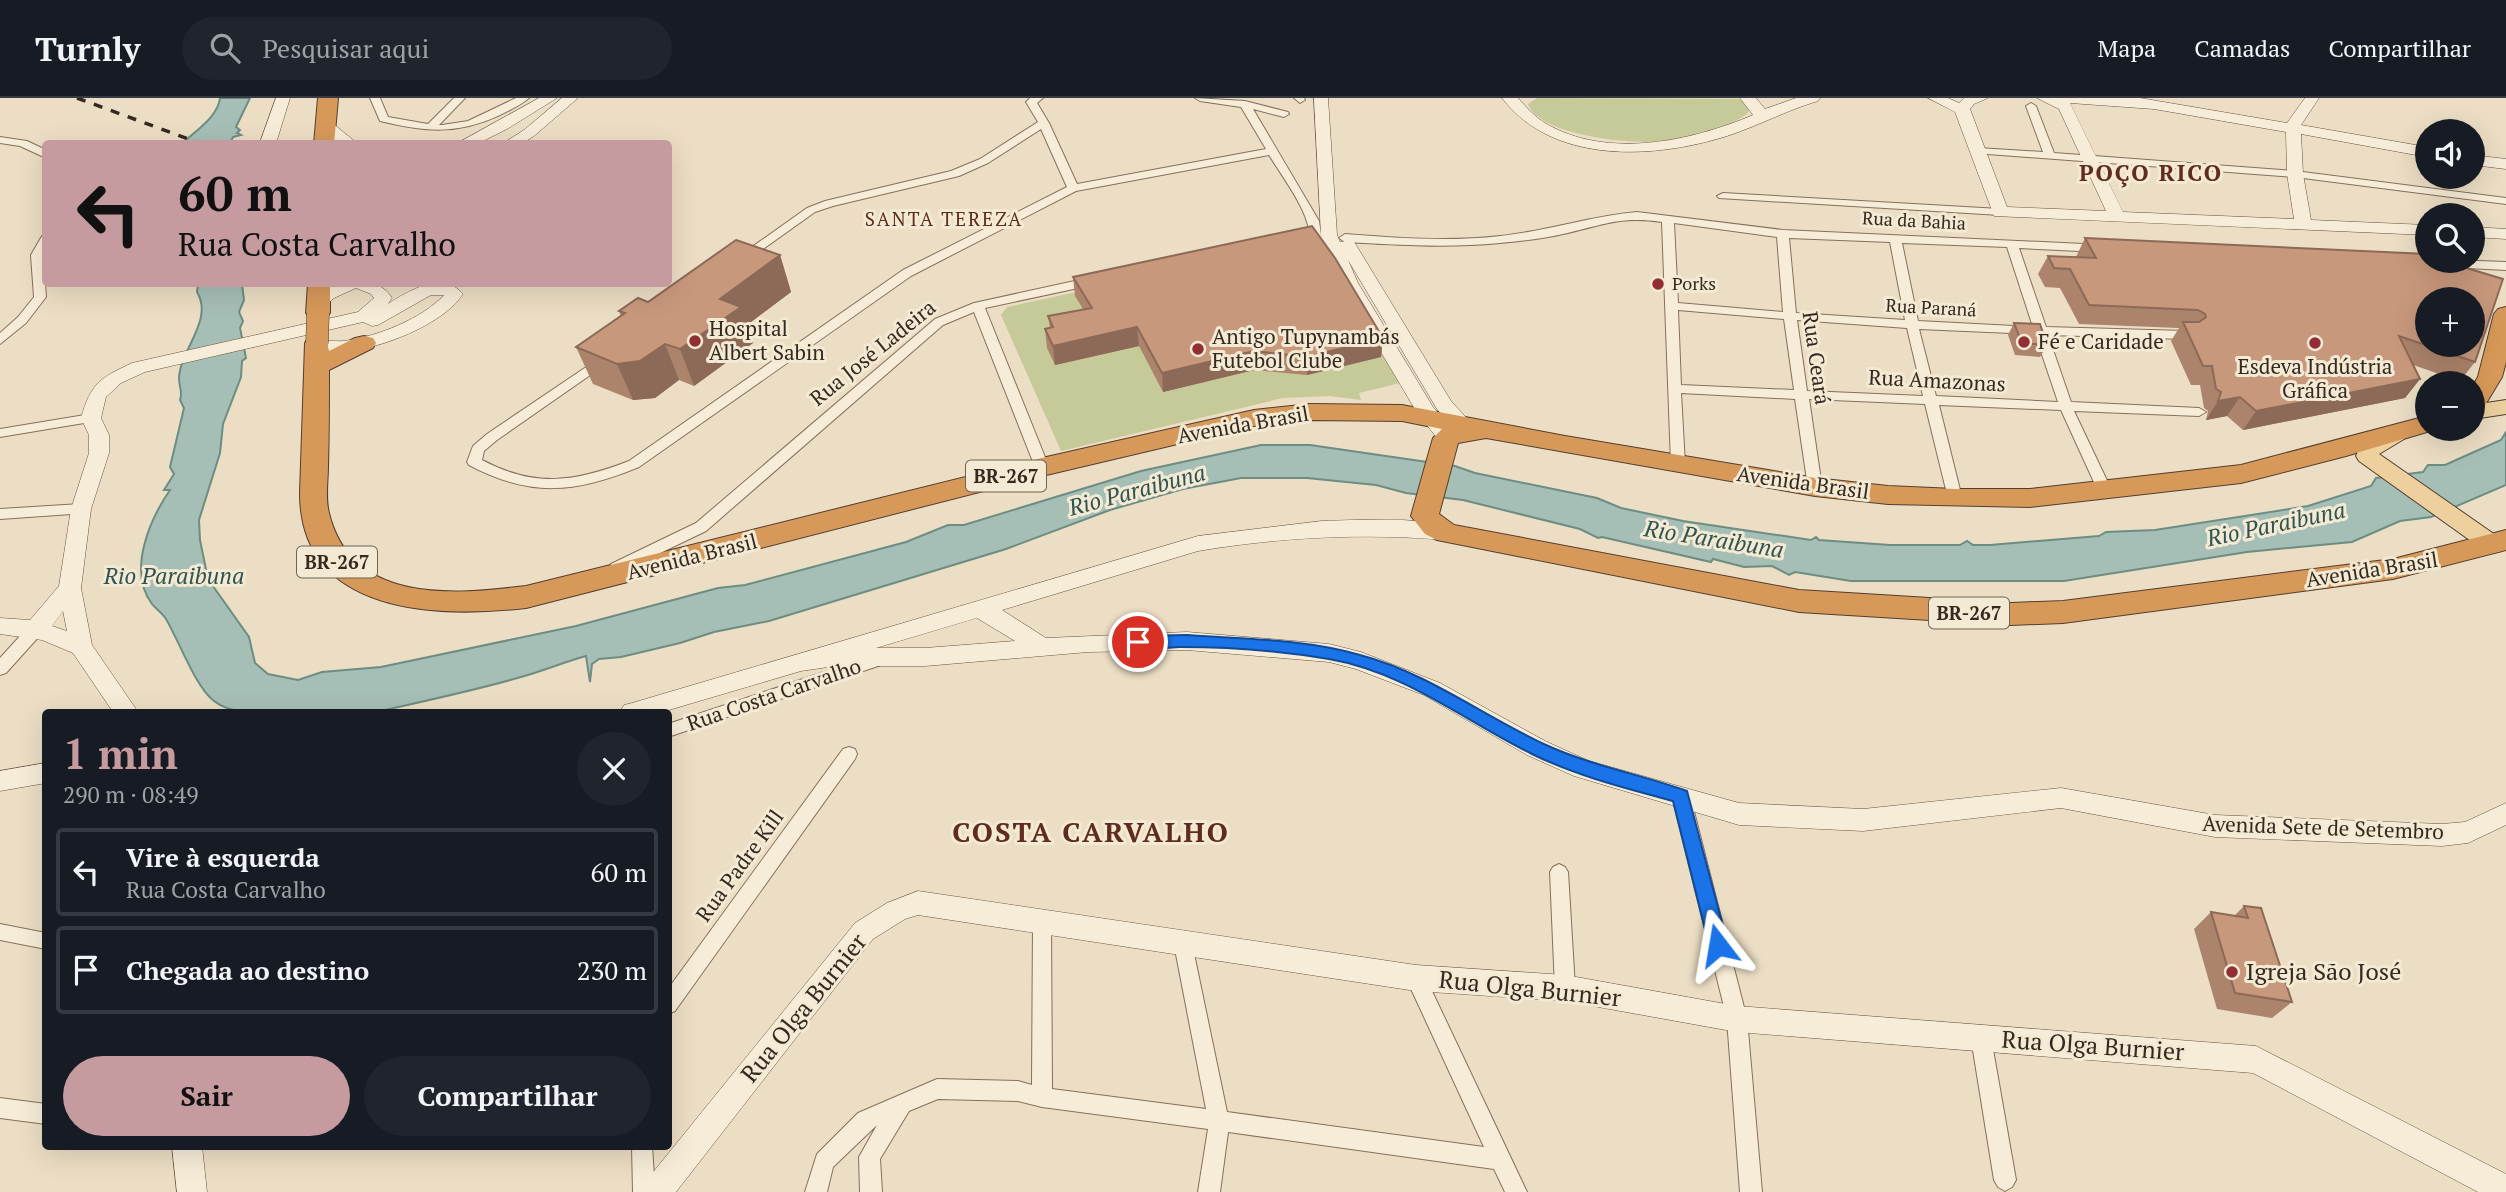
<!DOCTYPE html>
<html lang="pt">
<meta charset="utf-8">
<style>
:root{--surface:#171b24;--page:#20242c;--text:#f1f3f6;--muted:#9ea1a6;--line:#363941;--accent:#c69b9f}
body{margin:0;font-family:"PT Serif",serif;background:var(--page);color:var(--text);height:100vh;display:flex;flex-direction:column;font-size:26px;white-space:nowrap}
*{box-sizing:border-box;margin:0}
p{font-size:23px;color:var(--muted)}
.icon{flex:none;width:38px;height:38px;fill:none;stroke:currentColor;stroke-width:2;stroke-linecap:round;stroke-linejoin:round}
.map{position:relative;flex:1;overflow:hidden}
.details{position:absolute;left:42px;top:611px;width:630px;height:441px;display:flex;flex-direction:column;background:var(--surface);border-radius:7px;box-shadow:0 7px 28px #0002}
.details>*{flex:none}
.top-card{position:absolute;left:42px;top:42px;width:630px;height:147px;border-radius:7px;box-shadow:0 7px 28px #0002;background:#c69b9f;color:#111;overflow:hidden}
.fabs{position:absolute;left:2415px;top:21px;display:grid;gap:14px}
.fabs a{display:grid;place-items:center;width:70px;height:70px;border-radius:50%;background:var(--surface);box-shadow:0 7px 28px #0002;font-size:35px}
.pin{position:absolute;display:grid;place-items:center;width:60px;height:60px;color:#fff;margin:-30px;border:4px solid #fff;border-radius:50%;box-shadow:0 2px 7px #0007}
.me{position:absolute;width:77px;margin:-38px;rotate:346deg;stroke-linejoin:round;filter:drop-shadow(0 0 5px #0008)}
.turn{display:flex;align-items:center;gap:24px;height:147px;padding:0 21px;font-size:32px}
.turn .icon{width:91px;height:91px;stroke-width:2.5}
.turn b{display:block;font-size:49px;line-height:60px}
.round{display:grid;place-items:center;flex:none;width:74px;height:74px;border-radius:37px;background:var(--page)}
.head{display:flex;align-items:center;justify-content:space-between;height:119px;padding:0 21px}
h1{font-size:42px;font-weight:700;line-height:52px;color:var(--accent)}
.action{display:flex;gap:14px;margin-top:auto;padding:14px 21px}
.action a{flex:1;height:80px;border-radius:42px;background:var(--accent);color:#111;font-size:28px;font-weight:700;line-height:80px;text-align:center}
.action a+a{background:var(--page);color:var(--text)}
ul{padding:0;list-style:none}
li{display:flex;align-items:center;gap:21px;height:88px;margin:0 14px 10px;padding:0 7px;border:4px solid var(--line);border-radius:7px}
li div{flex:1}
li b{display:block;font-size:26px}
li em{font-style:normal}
header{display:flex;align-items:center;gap:42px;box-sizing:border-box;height:98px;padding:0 35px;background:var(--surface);border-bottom:2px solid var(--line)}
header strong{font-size:33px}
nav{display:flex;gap:38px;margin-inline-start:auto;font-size:24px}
.search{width:490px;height:63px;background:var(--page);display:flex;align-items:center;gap:18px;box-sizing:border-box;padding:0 24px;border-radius:38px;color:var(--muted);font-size:26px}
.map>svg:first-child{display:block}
</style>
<header>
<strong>Turnly</strong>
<div class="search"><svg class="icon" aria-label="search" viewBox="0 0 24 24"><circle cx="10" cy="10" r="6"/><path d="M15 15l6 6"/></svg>Pesquisar aqui</div>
<nav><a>Mapa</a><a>Camadas</a><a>Compartilhar</a></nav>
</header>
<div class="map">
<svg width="2506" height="1094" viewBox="0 0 2506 1094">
<rect width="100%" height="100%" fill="#ecdec4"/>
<path fill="#c6c998" d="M1537,0L1740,1L1750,7L1748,15C1726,31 1694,39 1668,43C1636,47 1541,39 1528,6Z
M1309,144L1400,285L1359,295L1361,302L1330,298L1283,300L1061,353L1001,217L1007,209Z"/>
<path fill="#a6bfb6" stroke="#6d8d83" stroke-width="2" d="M220,0H250L236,29L240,32L237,35L241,37L233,39L230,45H183C195,33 218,19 220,0Z
M198,186H242L244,202L239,214L243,223L240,230L246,260L242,263L241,279L223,326L220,355L199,422L200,442L208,481L249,539L255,565L268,576L298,582L322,574L381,569L576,528L718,490L745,487L906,444L948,427H964L1141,373L1261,347H1310L1455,368L1475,375L1597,400L1621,410L1683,423L1811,442L1816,439L1819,442L1890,447H1960L1967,443L1973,447H1990L2099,438L2106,434L2155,432L2308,408L2371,388L2376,380L2423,374L2428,367H2445L2501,342L2506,334V387L2431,419L2400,423L2352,444L2247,454L2064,483H1851L1795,474L1789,477L1772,468L1744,469L1713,461L1711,464L1602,439L1598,440L1580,431L1463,402L1406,395L1376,387L1307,380H1241L1183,391L1110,412L1006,451L769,523L714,534L680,545L621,559L599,561L592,566L590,584L586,558C564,564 543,573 521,579C473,593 424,603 376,614C356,619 309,614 286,614C263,614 233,618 214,603C196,590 179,543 166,521C162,515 156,511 152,506C127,473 150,421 170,392H164L174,376L170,369L184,310L180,302C183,294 179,289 179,280C180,252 214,222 197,194Z"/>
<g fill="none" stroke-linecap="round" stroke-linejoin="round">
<g stroke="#85705b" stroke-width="2">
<path id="street" d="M370,0H380L388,19L428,26L454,0H465L439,27H442L468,23L516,0H529C521,7 510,12 500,17C457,37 425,34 380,23Z
M1030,0H1043L1037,5L1049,25L1077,86L1266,51L1241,9L1200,3L1195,0L1245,3L1288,14L1289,16L1284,19L1253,11L1319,123L1321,137L1328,148L1322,152C1310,147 1311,135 1307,124C1302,105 1280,75 1269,57L1076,93L911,178L639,369C576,395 531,400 469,367L467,364L473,348L487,336L604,257L609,258V264L497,342L484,353L482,362C535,390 575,384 629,363L903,172L1067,89L1041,31L988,65L959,78L833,108L815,114L745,164L741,165L735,161L807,110L825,103L951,73L980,61L1038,24L1026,4Z
M1294,0H1304L1305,2L1300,5Z
M2031,5L2036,8L2054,55L2295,73L2506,100V106L2295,79L1974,55L1973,53L1978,50L2043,54L2026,8Z
M0,39L27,43L46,52V60L20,48L0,45Z
M1723,95L2000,111L2006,114L2000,117L1719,100L1717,98Z
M1637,114L1783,132L2105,147L2107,150L2101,154L2019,150L2046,229L2186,233L2192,237L2186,241L2048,237L2071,304L2199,310L2206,314L2199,318L2074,313L2112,393L2105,398L2098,393L2061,312L1939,307L1962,400L1955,405L1948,400L1925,306L1809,301L1822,389L1815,394L1808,389L1795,301L1681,295L1685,366L1678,371L1671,366L1662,124C1619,118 1604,127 1563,136C1543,141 1520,143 1500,145C1449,150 1396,147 1345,144L1339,140L1345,136C1396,140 1449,144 1500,138C1547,133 1591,118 1637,114ZM1674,125L1777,139L1783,214L1678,205ZM1789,140L1890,144L1905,222L1796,215ZM1902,145L2007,149L2033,229L1918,223ZM1678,212L1784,221L1794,292L1681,287ZM1797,222L1907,230L1923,298L1807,293ZM1919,231L2035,236L2058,304L1936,298Z
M46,137L43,157L46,199L26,225L0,246V235L18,219L34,199L31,157L42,138Z
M2424,161L2506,164V172L2428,168L2422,164Z
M1093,179L1097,180V186L985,210L1049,369L1047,372L1042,374L1035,369L974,214L943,227L706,433L621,474H611L609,470L611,466L696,425L935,221L974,205Z
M91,316L96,317L98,320L96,323L0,339V331Z
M81,406L88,411L86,415L0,421V411Z
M37,524L45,530L43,534L6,575L0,577V560L31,526Z
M878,556L884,558L886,562L884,566L668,639V626Z
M849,649L855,651L857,656L855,661L675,913L668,916V891L843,651Z
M1681,691L1687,693L1690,698L1747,921L1762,1094H1740L1727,921L1672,698L1675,693Z
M1559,766L1565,769L1568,774L1575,890L1572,896L1565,899L1558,896L1555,890L1550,774L1553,769Z
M1042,817L1049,819L1051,825L1052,991L1206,1011L1174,846L1176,840L1183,838L1190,840L1192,846L1227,1014L1484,1049L1406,880L1409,874L1416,871L1423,874L1527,1094H1505L1494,1071L1228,1034L1220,1094H1198L1208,1031L1042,1009L1018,1003L938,1001L909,1013L880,1061L882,1094H860L859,1059L877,1027L833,1069L827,1094H805L817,1056L858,1015L937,981L1018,983L1032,987L1033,825L1035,819Z
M0,826L46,835V851L0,842Z
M1981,931L1988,933L1991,940L2016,1082L2012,1089L2005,1093L1998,1089L1994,1082L1971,940L1974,933Z
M0,1000L46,1006V1026L0,1020Z
M632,1048H652L655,1094H633Z"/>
</g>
<g stroke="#67513f" stroke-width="1">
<path id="secondary" d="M276,0H290L277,42L279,46H264L261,42Z
M539,0H557L507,31L477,46H456Z
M562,0H578L534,38L521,46H502L524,32Z
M1314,0H1328L1337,137L1340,144L1353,142L1451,303L1472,326L1469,330C1454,335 1447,322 1437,311L1348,162L1358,185L1433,309L1454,335L1451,340H1437L1416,313L1340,185L1321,137Z
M1502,0H1518C1526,9 1535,19 1545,25C1607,62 1692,43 1753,17L1740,0H1756L1765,11L1796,0H1820L1818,3C1787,12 1758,28 1727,38C1654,61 1553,67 1502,0Z
M1928,0H1948L1959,5L1964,0H1988L1974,6L1970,11L2007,109L2106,113L2059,11L2037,0H2140L2287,25L2305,0H2319L2301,27L2427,49V59L2301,36L2303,76L2311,122L2427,127V137L1994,118L1955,14ZM2070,5L2154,11L2286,34L2287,76L2294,121L2123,114Z
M326,22L331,24L358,46L335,44L318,27Z
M2473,57L2506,61V71L2473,67Z
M2473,129L2506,131V141L2473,139Z
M337,186C359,186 379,179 392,200L388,206C408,193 443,172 463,196C440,232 352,263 310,253L308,249C315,240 333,244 344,243C376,239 422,221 444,197H431L378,227L372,228L363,224L145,274L121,285L106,299L101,320L109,337V355L91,411L81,490L92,547L138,614H113L73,555L42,542L0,536V520L30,522L59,488L71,411L89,355V337L81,320C91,285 100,280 132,265L358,214L374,200L371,196L356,190L334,200L324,209H312L309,205C316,195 326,190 337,186ZM63,513L67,533L52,528Z
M1322,423C1364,422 1414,418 1454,430L1458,435L1454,440L1447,442C1363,435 1282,439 1198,453L1002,512L1046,540L1187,534L1329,546L1361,554L1440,585L1545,643L1589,663L1739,705L1863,711L2061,690L2215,717L2442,726L2465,724L2506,705V727L2468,745L2442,748L2215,739L2061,710L1863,733L1739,727L1574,678L1527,657L1424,597L1356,571L1329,564L1187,552L1088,554L925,568H835L801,573L662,614H620L624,607L632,605L1198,438ZM977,520L1015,543L925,550H876Z
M46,665V685L0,693V673Z
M918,793L1416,867L1565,877L1737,908L2256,948L2506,1076V1094H2478L2253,975L1737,934L1565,903L1416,893L918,817L905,821L873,841L676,1094H642L646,1083L855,825L887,805Z
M172,1048H202L207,1094H177Z"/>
</g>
<g stroke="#533e2f" stroke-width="2">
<path id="primary" d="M2506,302V316L2473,321V307Z
M2396,329L2404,331L2407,336L2404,341L2379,356L2501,441L2504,447L2501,453L2493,455L2485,453L2359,363L2356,358L2362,345Z"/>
</g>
<g stroke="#533e2f" stroke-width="2">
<path id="highway" d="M318,0H338L334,46H314Z
M308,186H330V215L326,220H310L306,215Z
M2506,209V264L2502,279L2482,312L2473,314V287L2478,279L2494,216L2498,211Z
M317,238L326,240L329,253L355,240L364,238L373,240L376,245L373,250L329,272C329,304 329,336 328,368C328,383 325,400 329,415C351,506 453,497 526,488L1042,360L1254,312L1310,306L1402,307L1565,338L1815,380L1888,388L1955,391H2030L2241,367L2427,318V331H2437L2346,358L2241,385L2030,409L1888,406L1815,398L1486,340L1458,345L1439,416L1454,427L1799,492L2011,505L2063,503L2393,461L2506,432V452L2393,481L2063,525L2011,527L1799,514L1437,442L1425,436L1411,418L1433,340L1442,331L1402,323L1310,322L1254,328L1042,378L526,510C437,520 300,517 300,395L305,245L308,240Z"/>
</g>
<use href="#street" fill="#f7ecd7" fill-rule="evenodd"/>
<use href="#secondary" fill="#f7ecd7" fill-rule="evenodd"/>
<use href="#primary" fill="#edd09e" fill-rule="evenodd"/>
<use href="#highway" fill="#d79959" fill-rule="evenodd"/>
<path stroke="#36291f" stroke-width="3.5" stroke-dasharray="9 9" stroke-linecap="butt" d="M77,0L202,46"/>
<g stroke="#533e2f" stroke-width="23" stroke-linecap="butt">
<path id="highway-bridge" d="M317,245L318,215"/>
</g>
<use href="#highway-bridge" stroke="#d79959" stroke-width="22"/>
</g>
<path fill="#ac836b" d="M2085,140L2427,156L2475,264L2460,283L2413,267L2420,281L2405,300L2243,332L2227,318L2206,322L2208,313L2204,310L2200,287H2191L2171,243L2179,230L2079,226L2060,190L2045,189L2038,176L2048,158L2076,159Z
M780,157L791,194L747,227L753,245L694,288L679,282L655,300L633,302L593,286L576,249L621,218L619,213L648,204Z
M1073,179L1383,240L1381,259L1307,277L1254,272L1163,294L1139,248L1055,267L1047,250L1045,231L1050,230L1048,218L1083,211L1075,198Z
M2014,225L2047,247L2040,259L2015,257L2008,237Z
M2244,808L2292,904L2272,920L2217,911L2194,831L2211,814L2234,818Z"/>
<path fill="#8c6a57" d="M780,157L791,194L747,227L753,245L694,288L680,251L720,201Z
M1137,229L1139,248L1055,267L1053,248Z
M1383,240L1381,259L1307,277V259Z
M665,246L679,282L655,300L633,302L617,266Z
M1254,253V272L1163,294L1162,275Z
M2420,281L2405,300L2243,332L2256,313Z
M2240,299L2227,318L2206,322L2218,303Z"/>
<path fill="#c8987c" stroke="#8c6a57" stroke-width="2" fill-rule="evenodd" d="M1312,128L1335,160L1383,240L1307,259L1254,253L1162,275L1137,229L1053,248L1045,231L1053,229L1048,218L1092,210L1073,179Z
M2085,140L2427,156V163H2443L2503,181L2475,264L2399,238L2420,281L2256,313L2240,299L2218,303L2221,294L2216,291L2212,268H2203L2183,224H2199L2206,219L2205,216L2198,212L2089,207L2070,171L2054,170L2048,158L2096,160ZM2427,201H2473V247H2427Z
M736,142L780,157L720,201L741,209L680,251L665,246L640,263L617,266L576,249L625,215L619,213L638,200L648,204Z
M2014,225L2040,226L2047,247L2022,245Z
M2244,808L2261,810L2292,904L2235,895L2211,814L2248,820Z"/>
<path fill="#1a73e8" stroke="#114b97" stroke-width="2" d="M1187,537C1244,541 1305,541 1360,557C1428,575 1483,618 1546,647C1592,668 1639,676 1687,693L1728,847L1725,853L1718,855L1712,853L1709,847L1673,703C1625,690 1577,678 1532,656C1465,623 1405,574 1329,561C1282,553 1229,549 1180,549C1167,549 1137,555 1130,544L1138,538Z"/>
<g fill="#912f34" stroke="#f4e9d3" stroke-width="2.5">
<circle cx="1658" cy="186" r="7"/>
<circle cx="695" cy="243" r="7"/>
<circle cx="2024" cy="244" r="7"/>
<circle cx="2315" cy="245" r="7"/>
<circle cx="1198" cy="251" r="7"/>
<circle cx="2232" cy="874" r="7"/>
</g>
<g text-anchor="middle" stroke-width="6" stroke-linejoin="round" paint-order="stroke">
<g font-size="18" fill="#36291f" stroke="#f4e9d3">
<text transform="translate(1914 123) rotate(3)" y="6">Rua da Bahia</text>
<text transform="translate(1931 210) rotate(3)" y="6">Rua Paraná</text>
</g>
<g font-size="18" fill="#36291f" stroke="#f4e9d3" text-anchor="start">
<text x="1672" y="192">Porks</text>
</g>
<g font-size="19" letter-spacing="2" fill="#602b20" stroke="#f4e9d3">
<text x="944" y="128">SANTA TEREZA</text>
</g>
<g fill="#f4e9d3" stroke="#6f6355" stroke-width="2">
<rect x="966" y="362.5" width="80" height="31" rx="5"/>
<rect x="297" y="448.5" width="80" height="31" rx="5"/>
<rect x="1929" y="499.5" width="80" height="31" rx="5"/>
</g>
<g font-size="19" font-weight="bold" fill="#36291f">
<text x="1006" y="385">BR-267</text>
<text x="337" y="471">BR-267</text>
<text x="1969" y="522">BR-267</text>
</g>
<g font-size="21" fill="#36291f" stroke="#f4e9d3" text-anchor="start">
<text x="709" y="238">Hospital<tspan x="709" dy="24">Albert Sabin</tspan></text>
<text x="1212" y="246">Antigo Tupynambás<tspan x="1212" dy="24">Futebol Clube</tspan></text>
<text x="2038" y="251">Fé e Caridade</text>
<text x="2315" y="276" text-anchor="middle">Esdeva Indústria<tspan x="2315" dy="24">Gráfica</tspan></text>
</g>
<g font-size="21" fill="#36291f" stroke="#f4e9d3">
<text transform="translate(873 255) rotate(-39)" y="7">Rua José Ladeira</text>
<text transform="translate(1816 260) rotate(82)" y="7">Rua Ceará</text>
<text transform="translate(1937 283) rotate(3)" y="7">Rua Amazonas</text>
<text transform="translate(1243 327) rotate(-10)" y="7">Avenida Brasil</text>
<text transform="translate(1803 385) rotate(8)" y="7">Avenida Brasil</text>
<text transform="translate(692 459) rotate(-14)" y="7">Avenida Brasil</text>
<text transform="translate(2372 472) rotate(-9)" y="7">Avenida Brasil</text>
<text transform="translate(774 597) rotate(-19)" y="7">Rua Costa Carvalho</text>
<text transform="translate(2323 730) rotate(2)" y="7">Avenida Sete de Setembro</text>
<text transform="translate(740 768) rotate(-54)" y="7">Rua Padre Kill</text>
</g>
<g font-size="23" font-weight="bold" letter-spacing="2" fill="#602b20" stroke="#f4e9d3">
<text x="2151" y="83">POÇO RICO</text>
</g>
<g font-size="23" font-style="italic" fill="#2f5551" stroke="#f4e9d3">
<text transform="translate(1137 392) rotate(-15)" y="8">Rio Paraibuna</text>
<text transform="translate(2276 426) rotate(-12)" y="8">Rio Paraibuna</text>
<text transform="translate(1714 441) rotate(9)" y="8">Rio Paraibuna</text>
<text x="174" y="486">Rio Paraibuna</text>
</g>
<g font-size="24" fill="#36291f" stroke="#f4e9d3" text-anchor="start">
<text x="2246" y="882">Igreja São José</text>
</g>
<g font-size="24" fill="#36291f" stroke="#f4e9d3">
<text transform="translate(1530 891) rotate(6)" y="8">Rua Olga Burnier</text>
<text transform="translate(804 910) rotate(-51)" y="8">Rua Olga Burnier</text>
<text transform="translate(2093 948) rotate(4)" y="8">Rua Olga Burnier</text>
</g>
<g font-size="28" font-weight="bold" letter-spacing="2" fill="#602b20" stroke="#f4e9d3">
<text x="1091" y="744">COSTA CARVALHO</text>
</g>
</g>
</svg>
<div class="fabs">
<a><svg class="icon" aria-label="sound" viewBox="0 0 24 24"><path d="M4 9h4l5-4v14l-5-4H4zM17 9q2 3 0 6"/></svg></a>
<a><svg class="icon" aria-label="search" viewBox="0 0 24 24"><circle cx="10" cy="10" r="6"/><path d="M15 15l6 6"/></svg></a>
<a>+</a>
<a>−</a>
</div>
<div class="pin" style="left:1138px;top:544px;background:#d93025"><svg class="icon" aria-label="arrive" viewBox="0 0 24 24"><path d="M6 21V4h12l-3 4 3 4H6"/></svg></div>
<svg class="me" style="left:1718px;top:847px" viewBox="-20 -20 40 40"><path d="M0-17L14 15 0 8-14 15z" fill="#1a73e8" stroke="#fff" stroke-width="4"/></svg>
<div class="top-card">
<div class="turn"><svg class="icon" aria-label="left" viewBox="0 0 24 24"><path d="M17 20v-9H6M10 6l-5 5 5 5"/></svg><div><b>60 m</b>Rua Costa Carvalho</div></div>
</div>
<section class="details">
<div class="head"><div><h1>1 min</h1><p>290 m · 08:49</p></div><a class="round"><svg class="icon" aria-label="close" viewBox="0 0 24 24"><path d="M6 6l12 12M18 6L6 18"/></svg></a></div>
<ul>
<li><svg class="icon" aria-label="left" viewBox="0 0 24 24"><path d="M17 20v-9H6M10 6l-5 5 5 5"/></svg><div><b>Vire à esquerda</b><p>Rua Costa Carvalho</p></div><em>60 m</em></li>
<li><svg class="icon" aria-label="arrive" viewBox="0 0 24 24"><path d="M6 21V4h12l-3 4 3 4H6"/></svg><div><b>Chegada ao destino</b></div><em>230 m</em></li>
</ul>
<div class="action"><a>Sair</a><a>Compartilhar</a></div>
</section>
</div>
